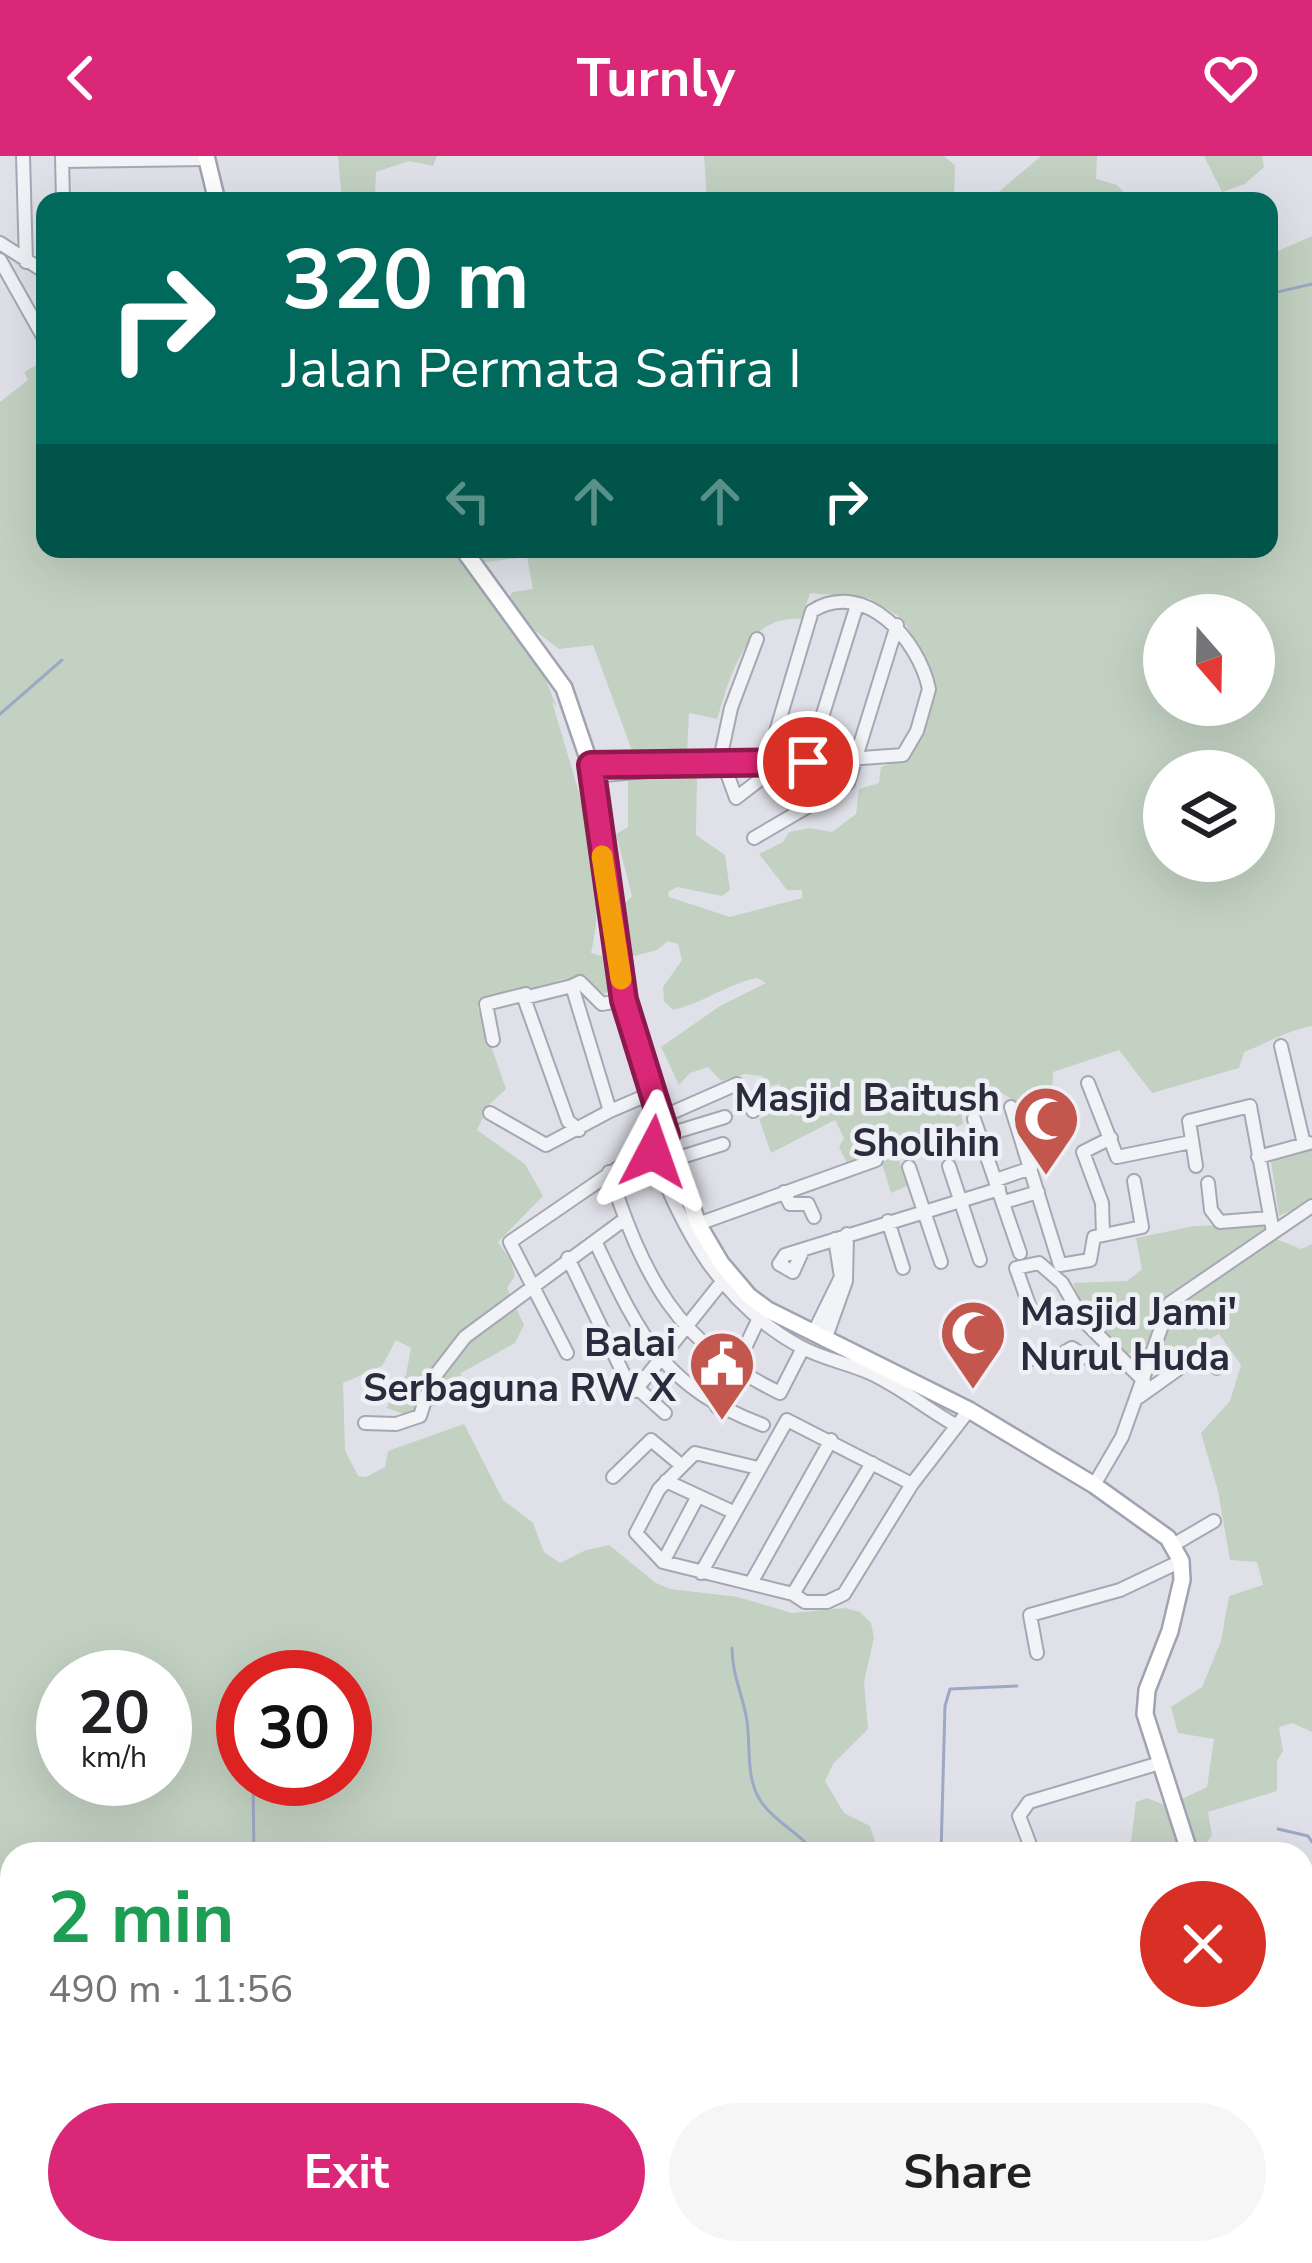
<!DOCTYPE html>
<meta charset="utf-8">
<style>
:root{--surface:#fff;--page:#f6f6f6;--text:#202124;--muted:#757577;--accent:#db2777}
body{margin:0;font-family:"Nunito Sans",sans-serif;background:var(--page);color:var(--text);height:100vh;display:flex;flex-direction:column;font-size:45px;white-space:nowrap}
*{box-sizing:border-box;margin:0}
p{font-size:39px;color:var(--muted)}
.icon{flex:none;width:66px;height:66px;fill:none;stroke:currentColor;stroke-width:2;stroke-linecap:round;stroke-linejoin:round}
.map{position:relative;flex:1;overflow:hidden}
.panel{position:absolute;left:0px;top:1686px;width:1314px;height:423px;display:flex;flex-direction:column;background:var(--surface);border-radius:36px 36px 0 0;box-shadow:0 12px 48px #0002}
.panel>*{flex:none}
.guide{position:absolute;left:36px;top:36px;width:1242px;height:366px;border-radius:24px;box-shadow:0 12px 48px #0002;background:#00695c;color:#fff;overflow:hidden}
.needle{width:78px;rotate:160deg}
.tools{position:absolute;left:1143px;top:438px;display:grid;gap:24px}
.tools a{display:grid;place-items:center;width:132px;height:132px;border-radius:50%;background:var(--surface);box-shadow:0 12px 48px #0002;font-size:60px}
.speed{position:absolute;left:36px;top:1494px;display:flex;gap:24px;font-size:60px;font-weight:700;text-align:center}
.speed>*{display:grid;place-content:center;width:156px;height:156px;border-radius:50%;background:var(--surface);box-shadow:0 12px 48px #0002;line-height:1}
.speed small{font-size:30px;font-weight:400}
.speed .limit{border:18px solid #d22;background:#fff;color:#111}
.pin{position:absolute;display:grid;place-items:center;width:102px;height:102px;color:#fff;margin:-51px;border:6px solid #fff;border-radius:50%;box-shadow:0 3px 12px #0007}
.me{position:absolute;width:132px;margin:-66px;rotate:4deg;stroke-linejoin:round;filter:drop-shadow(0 0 9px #0008)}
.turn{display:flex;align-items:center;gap:42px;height:252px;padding:0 48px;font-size:54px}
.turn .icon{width:156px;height:156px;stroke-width:2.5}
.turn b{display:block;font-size:84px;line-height:102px}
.lanes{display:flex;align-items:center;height:114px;padding:0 48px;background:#0003;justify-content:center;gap:60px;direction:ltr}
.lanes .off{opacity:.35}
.round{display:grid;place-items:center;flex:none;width:126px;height:126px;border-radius:63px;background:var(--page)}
.head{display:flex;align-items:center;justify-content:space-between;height:204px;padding:0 48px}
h1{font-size:72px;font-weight:700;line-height:90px;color:#1e9e55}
.primary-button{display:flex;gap:24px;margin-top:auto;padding:24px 48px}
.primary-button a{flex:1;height:138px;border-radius:72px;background:var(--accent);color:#fff;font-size:48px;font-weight:700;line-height:138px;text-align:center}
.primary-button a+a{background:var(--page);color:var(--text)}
header{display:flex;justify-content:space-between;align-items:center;height:156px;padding:0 48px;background:var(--accent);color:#fff;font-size:54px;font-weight:700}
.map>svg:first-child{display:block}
</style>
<header><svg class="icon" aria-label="back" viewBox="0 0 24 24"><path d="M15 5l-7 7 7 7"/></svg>Turnly<svg class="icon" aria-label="heart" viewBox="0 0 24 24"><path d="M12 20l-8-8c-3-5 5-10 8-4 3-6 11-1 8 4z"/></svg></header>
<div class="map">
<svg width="1312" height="2107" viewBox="0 0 1312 2107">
<rect width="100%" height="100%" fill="#e0e1e8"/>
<path fill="#c2d1c2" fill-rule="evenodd" d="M338,0H437L433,10L409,5L376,16L375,39L368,45H342Z
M704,0H944L955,9L954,45H707Z
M1041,0H1097L1096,23L1117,29L1132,45H988Z
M1204,0H1262L1264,11L1245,28L1222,36Z
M1312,80V870C1286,875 1269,886 1244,896L1239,912L1152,937L1119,894L1053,916L1052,942L1026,952L1000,936L960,949L963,968L952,973L948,987L897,997L907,1030L891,1037L879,998L847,1007L839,991L844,982L835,964L771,997L759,963L782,952L778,939L784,937L779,928L770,930L762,920L745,918L721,925L708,911L690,917L679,929L661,891L720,850L766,827L757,822C727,828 703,847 673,854L664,845L663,831L682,804L678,788L668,785L657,794L631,801L620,753L632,740L616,678L628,671V625L697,620L696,679L725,699L730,734L722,740L677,731L668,736L669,741L730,761L802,742V734H787L759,698L783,686L789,676L810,672L832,676L856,658L859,633L879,627L881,611L902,604L933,534L931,514L903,463L869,442L810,437L802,463C745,458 731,519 717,563L689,557L687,598L634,600L593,489L559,493L533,473L509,442L512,436L533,433L527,401L478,407L470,393H1269V99ZM1164,459H1254V549H1164ZM1164,615H1254V705H1164Z
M45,204V393H453L541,512L557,552L552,545C574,625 611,715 591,797L605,801L614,829L605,838L593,829L564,823L477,850L506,933L490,948L477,974L525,1008L543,1040L498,1086L511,1105L515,1120L507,1132L524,1169L515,1187L461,1217L456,1243L406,1259L387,1252L392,1237L406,1219L411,1192L396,1184L382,1210L343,1227L345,1294L358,1320L366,1321L385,1311L388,1295L464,1268L503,1344L533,1367L544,1396L560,1407L586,1394L609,1389L656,1427L670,1433L738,1441L792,1457L845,1452L860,1456L871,1467L874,1482L864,1526L868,1573L833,1608L825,1625L844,1657L870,1670L879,1698H12V2097H1302V1913L1312,1924V2107H0V246L28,224L24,216ZM63,1521H165V1623H63ZM243,1521H345V1623H243Z
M1312,992V1045L1279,1060L1271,1005Z
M1265,1068L1276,1083L1301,1093L1312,1088V1576L1292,1567L1279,1571L1283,1595L1277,1605V1635L1208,1656L1212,1679L1205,1690L1195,1688L1188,1677L1184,1698H1097L1131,1685L1136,1646L1147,1642L1167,1650L1207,1631L1214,1583L1178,1577L1171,1551L1202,1531L1221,1485L1229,1440L1263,1429L1257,1406L1230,1404L1218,1335L1201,1277L1230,1245L1241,1209L1219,1178L1188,1195L1143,1187L1126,1200L1080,1147L1073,1127L1127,1125L1142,1113L1136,1082L1194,1070Z"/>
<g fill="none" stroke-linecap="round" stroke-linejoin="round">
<path stroke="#9da8c5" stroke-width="3" d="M1269,138L1312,128
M0,558L62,504
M732,1492C732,1519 743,1539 747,1565C751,1593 745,1623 762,1647C778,1669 804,1679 814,1698
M253,1625L254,1698
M1278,1673L1308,1680L1312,1686
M941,1698L945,1550L950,1533L1017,1530
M1033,2097L1041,2107
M17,2107L22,2097
M423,2107V2097"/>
<g stroke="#a6a7b2" stroke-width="16">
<path id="minor" d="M23,0L26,106
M62,0L63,45
M62,5L206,3
M0,87L45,116
M0,104L45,184
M808,606L857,449
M719,608L731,552L757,483
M591,609L698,605C707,607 715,607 724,609L780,608L903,599L917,575L929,533C919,485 866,422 812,455L766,609
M724,609L736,642L779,609
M594,620L709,609
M754,682L848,627L897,469
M572,830L524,842L568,965L579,974
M624,844L602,848L580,826L572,830L610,955L652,937
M493,884L486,848L526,838
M1281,890L1304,988
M1088,927L1117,1001L1191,986
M1011,951L1060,1109L1090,1104L1094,1081L1142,1071L1134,1025
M490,957L546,989L610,955
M662,961L737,928L753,955
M974,963L1020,1097
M650,988C681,1072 720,1147 801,1191C823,1203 848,1207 870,1217C901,1231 928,1254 957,1270
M1258,1001L1309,987
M675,1003L723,988
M949,1010L980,1104
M1196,1010L1189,965L1250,950L1273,1076
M909,1011L941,1106
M609,1016C645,1123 675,1186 780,1237L803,1192
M996,1024L1031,1012
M1208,1027L1211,1054L1220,1066L1269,1062
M784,1036L790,1048H808L814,1061
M1004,1046L1038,1036
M888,1065L903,1112
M698,1068L876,1004
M1103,1079L1102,1047L1083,996L1111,982
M595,1085C639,1178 662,1231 763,1269
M803,1094L793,1116L779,1108L785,1099L999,1033
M568,1102L625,1221L665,1257
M1033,1160L1016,1112L1039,1107L1062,1127L1084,1165L1144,1225
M813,1178L841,1121L835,1083
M825,1184L846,1125L847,1078
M567,1197L510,1086L666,979L725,961
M1030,1203L1058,1200L1072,1192L1087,1202L1121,1203
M635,1235L721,1127
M1139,1241L1202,1196L1217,1212
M717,1251L759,1162
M365,1267L396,1268L420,1260L431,1225L465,1181L625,1063
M758,1312L695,1297L659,1333L636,1377L663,1406L793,1438L805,1446H827L844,1438L912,1328L969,1254
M613,1321L651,1284L681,1309
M666,1325L733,1356
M1094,1329L1122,1281L1170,1147L1312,1050
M1173,1389L1214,1365
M663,1406L698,1340
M701,1417L787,1264L912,1328
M751,1427L831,1284
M793,1438L872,1307
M1037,1497L1030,1459L1120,1434L1181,1405
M1029,1686L1019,1660L1029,1646L1160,1607"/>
</g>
<g stroke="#a0a3b2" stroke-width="20">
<path id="major" d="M206,0L217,45
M463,393L564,532L594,620L630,871L698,1068L721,1107L749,1140L768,1154L969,1254L1094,1329L1168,1382L1181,1405L1182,1424L1170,1475L1147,1534L1145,1558L1190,1698
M1302,1875L1312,1880"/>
</g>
<use href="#minor" stroke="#f2f3f6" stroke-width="12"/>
<use href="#major" stroke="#fff" stroke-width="15"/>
</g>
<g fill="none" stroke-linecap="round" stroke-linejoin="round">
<g stroke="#8e194d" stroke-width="30">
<path id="route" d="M653,996L650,988L666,979L624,844L591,609L808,606"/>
</g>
<use href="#route" stroke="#db2777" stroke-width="21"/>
<path stroke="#f59e0b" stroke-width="21" d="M602,700L621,823"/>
</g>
<defs>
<g id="mosque-pin" transform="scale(3.45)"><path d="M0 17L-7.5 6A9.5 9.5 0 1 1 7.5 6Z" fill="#c3574e" stroke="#eff0f5"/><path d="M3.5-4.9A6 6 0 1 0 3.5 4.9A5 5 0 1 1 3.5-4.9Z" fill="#fff"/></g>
<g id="civic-pin" transform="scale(3.45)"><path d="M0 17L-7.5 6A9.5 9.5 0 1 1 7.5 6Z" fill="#c3574e" stroke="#eff0f5"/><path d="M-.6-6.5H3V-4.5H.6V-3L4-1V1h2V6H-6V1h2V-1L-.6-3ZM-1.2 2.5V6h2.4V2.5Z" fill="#fff"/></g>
</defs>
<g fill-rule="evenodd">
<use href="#mosque-pin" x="1046" y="963"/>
<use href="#mosque-pin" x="973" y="1177"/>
<use href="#civic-pin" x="722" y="1208"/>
</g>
<g text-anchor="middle" stroke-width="9" stroke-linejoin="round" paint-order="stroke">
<g font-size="39" font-weight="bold" fill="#2a2c3e" stroke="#eff0f5" text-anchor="end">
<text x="1000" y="955">Masjid Baitush<tspan x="1000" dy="45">Sholihin</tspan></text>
<text x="1020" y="1169" text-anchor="start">Masjid Jami'<tspan x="1020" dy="45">Nurul Huda</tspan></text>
<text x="676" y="1200">Balai<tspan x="676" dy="45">Serbaguna RW X</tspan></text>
</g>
</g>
</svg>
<div class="tools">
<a><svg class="needle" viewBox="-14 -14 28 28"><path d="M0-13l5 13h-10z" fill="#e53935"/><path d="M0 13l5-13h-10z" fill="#757577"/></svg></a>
<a><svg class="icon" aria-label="layers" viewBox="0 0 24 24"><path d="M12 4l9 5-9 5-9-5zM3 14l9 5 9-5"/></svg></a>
</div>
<div class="speed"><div>20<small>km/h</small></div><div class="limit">30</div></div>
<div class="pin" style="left:808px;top:606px;background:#d93025"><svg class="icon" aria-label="arrive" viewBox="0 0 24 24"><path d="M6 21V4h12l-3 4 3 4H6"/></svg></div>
<svg class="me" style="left:653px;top:996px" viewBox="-20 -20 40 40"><path d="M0-17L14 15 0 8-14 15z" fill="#db2777" stroke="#fff" stroke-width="4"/></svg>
<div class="guide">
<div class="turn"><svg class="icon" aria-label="right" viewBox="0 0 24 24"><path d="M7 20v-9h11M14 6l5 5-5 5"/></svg><div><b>320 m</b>Jalan Permata Safira I</div></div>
<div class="lanes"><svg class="icon off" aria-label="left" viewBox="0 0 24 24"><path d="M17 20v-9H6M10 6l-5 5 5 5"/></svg><svg class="icon off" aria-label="ahead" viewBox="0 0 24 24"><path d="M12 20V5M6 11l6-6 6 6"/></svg><svg class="icon off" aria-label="ahead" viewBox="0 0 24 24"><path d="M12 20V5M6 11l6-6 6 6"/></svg><svg class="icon" aria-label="right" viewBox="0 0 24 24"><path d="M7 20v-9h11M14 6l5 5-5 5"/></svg></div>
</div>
<section class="panel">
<div class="head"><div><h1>2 min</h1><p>490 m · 11:56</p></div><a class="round" style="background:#d93025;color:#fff"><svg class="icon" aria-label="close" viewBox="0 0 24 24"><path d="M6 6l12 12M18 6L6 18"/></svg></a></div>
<div class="primary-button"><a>Exit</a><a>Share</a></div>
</section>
</div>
